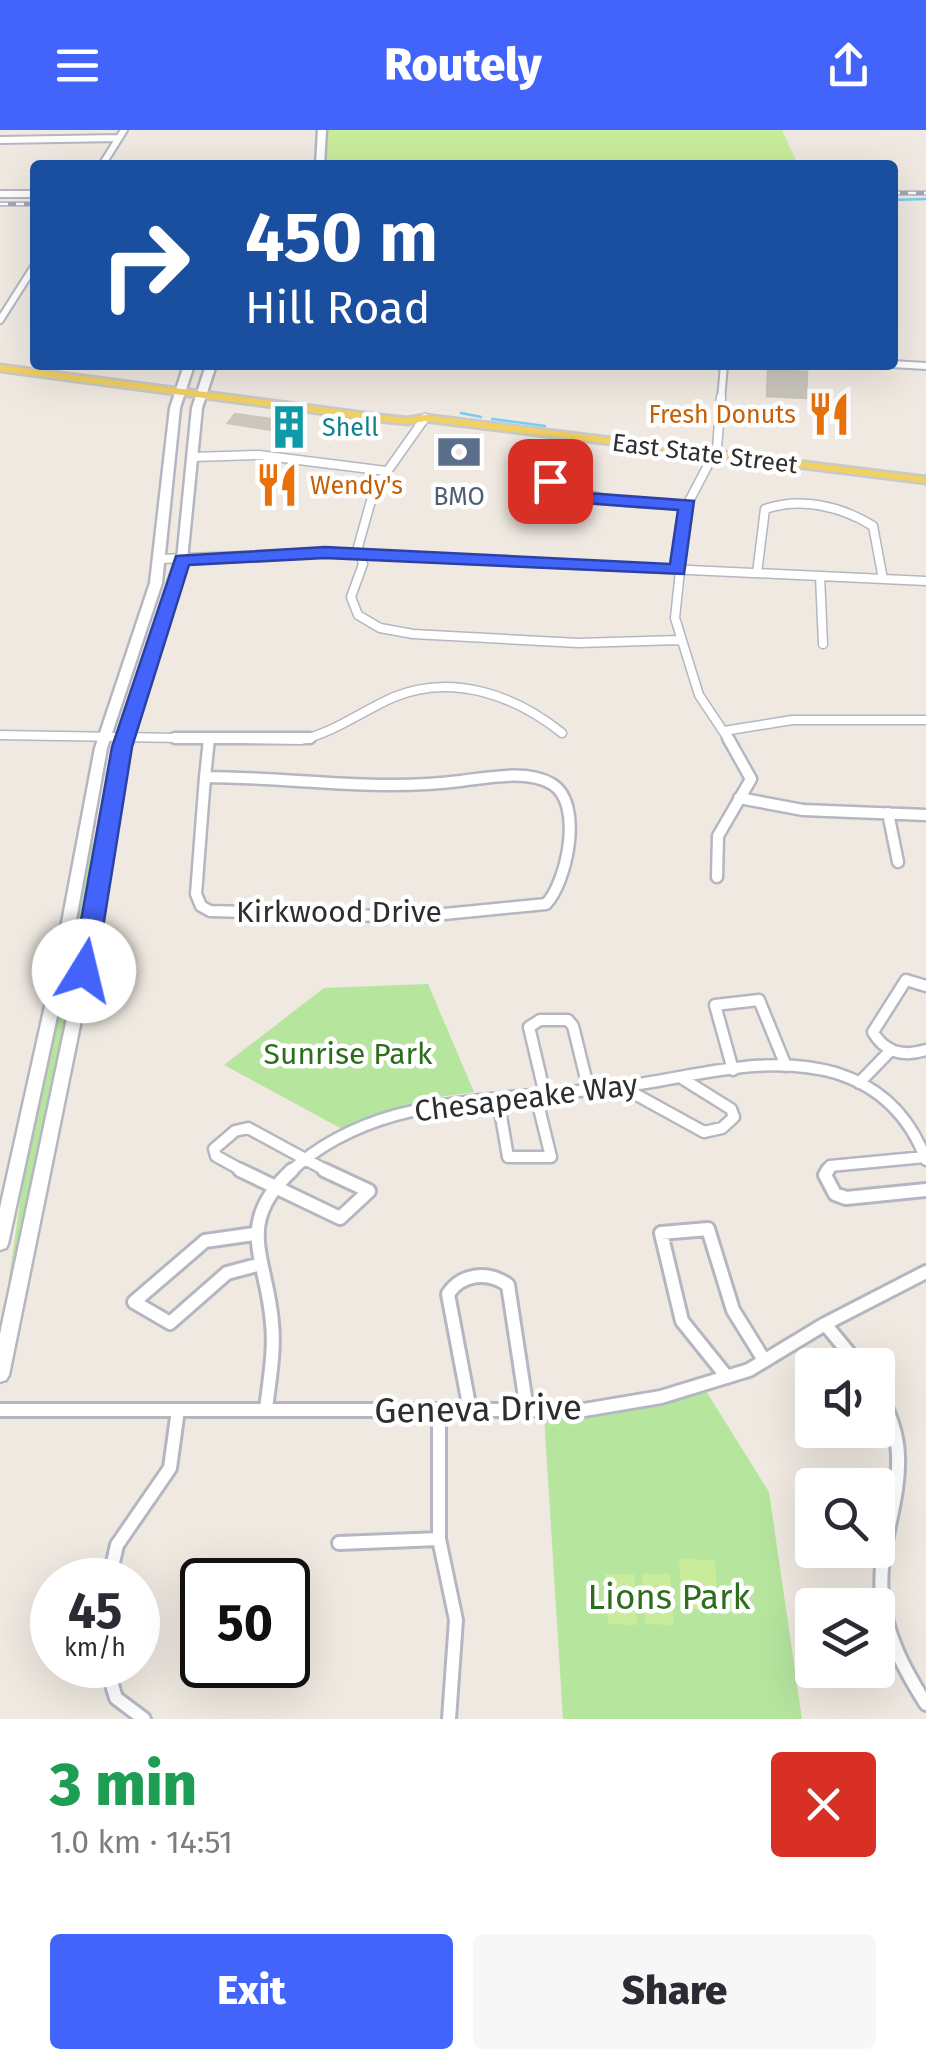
<!DOCTYPE html>
<meta charset="utf-8">
<style>
:root{--surface:#fff;--page:#f7f7f7;--text:#2b2b33;--muted:#7c7c81;--accent:#4264fb}
body{margin:0;font-family:"Fira Sans",sans-serif;background:var(--page);color:var(--text);height:100vh;display:flex;flex-direction:column;font-size:38px;white-space:nowrap}
*{box-sizing:border-box;margin:0}
p{font-size:32px;color:var(--muted)}
.icon{flex:none;width:55px;height:55px;fill:none;stroke:currentColor;stroke-width:2;stroke-linecap:round;stroke-linejoin:round}
.map{position:relative;height:1589px;overflow:hidden}
.drawer{display:flex;flex-direction:column;background:var(--surface);flex:1}
.drawer>*{flex:none}
.top-card{position:absolute;left:30px;top:30px;width:868px;height:210px;border-radius:10px;box-shadow:0 10px 40px #0002;background:#1a4fa0;color:#fff;overflow:hidden}
.tools{position:absolute;left:795px;top:1218px;display:grid;gap:20px}
.tools a{display:grid;place-items:center;width:100px;height:100px;border-radius:10px;background:var(--surface);box-shadow:0 10px 40px #0002;font-size:50px}
.speed{position:absolute;left:30px;top:1428px;display:flex;gap:20px;font-size:50px;font-weight:700;text-align:center}
.speed>*{display:grid;place-content:center;width:130px;height:130px;border-radius:50%;background:var(--surface);box-shadow:0 10px 40px #0002;line-height:1}
.speed small{font-size:25px;font-weight:400}
.speed .limit{border:5px solid #111;border-radius:15px;background:#fff;color:#111}
.pin{position:absolute;display:grid;place-items:center;width:85px;height:85px;color:#fff;margin:-42px;border-radius:20px;box-shadow:0 5px 15px #0006}
.me{position:absolute;width:110px;margin:-55px;rotate:9deg;stroke-linejoin:round;filter:drop-shadow(0 0 8px #0008)}
.turn{display:flex;align-items:center;gap:35px;height:210px;padding:0 50px;font-size:45px}
.turn .icon{width:130px;height:130px;stroke-width:2.5}
.turn b{display:block;font-size:70px;line-height:85px}
.round{display:grid;place-items:center;flex:none;width:105px;height:105px;border-radius:10px;background:var(--page)}
.overview{display:flex;align-items:center;justify-content:space-between;height:170px;padding:0 50px}
h1{font-size:60px;font-weight:800;line-height:75px;color:#1e9e55}
.cta{display:flex;gap:20px;margin-top:auto;padding:20px 50px}
.cta a{flex:1;height:115px;border-radius:10px;background:var(--accent);color:#fff;font-size:40px;font-weight:800;line-height:115px;text-align:center}
.cta a+a{background:var(--page);color:var(--text)}
header{display:flex;justify-content:space-between;align-items:center;height:130px;padding:0 50px;background:var(--accent);color:#fff;font-size:45px;font-weight:800}
.map>svg:first-child{display:block}
</style>
<header><svg class="icon" aria-label="menu" viewBox="0 0 24 24"><path d="M4 6h16M4 12h16M4 18h16"/></svg>Routely<svg class="icon" aria-label="share" viewBox="0 0 24 24"><path d="M12 15V3M7 8l5-5 5 5M5 13v7h14v-7"/></svg></header>
<div class="map">
<svg width="926" height="1589" viewBox="0 0 926 1589">
<rect width="100%" height="100%" fill="#efe9e1"/>
<path fill="#b6e59e" d="M95,681L91,754L76,839H68Z
M67,842L75,843L73,855L8,1156L24,1044Z
M428,854L474,962L425,969L342,999L224,935L324,858Z
M706,1261L769,1362L802,1589H563L544,1285L618,1280Z"/>
<path fill="#c9ec9a" d="M327,0H782L798,35H325Z
M679,1429L715,1430L718,1480L682,1479Z
M605,1444H634L637,1495L608,1494Z
M642,1444H670L674,1495L645,1494Z"/>
<g fill="none" stroke-linecap="round" stroke-linejoin="round">
<path stroke="#75cff0" stroke-width="2.5" d="M892,70L926,69
M461,283L481,287
M492,289L545,296"/>
</g>
<path fill="#cbc7bf" stroke="#cbc5ba" stroke-width="2.5" d="M768,240L807,242L806,268L767,266Z
M235,284L278,290L298,293L291,303L228,293Z"/>
<g fill="none" stroke-linecap="round" stroke-linejoin="round">
<g stroke="#b4b7c1" stroke-width="10">
<path id="street-far3" d="M0,10L119,8
M102,35L124,0
M0,64H35
M0,190L35,135
M892,234L926,236
M721,270L724,235"/>
</g>
<g stroke="#b4b7c1" stroke-width="11">
<path id="street-far2" d="M721,267L717,318L687,375L675,488L699,565L729,610
M425,288L374,360L358,417L363,434L351,467L358,485L380,498L413,504L578,513L679,510
M193,327L259,325L386,341
M536,335C579,375 631,373 687,375
M160,429L325,423L926,451
M757,443L765,379C801,367 841,376 873,396L883,449
M820,446L823,514
M724,601L792,590H926
M0,605L301,610C335,602 362,581 394,567C452,543 515,565 562,603"/>
</g>
<g stroke="#b4b7c1" stroke-width="15">
<path id="street-far1" d="M175,608H310
M205,647C289,647 376,662 460,651C486,648 527,639 552,654C584,673 567,752 546,774L414,787L210,781L201,776L196,764Z
M205,647L209,609
M739,668L803,680L926,685
M888,683L898,732
M717,747L718,706L751,649L728,608
M926,856L906,850L873,902C885,923 904,927 926,920
M733,940L715,875L759,870L786,936
M859,953L891,920
M624,958L704,1002L722,998L734,987L731,979L683,949
M545,965L529,897L540,890H568L573,896L589,961
M498,969L508,1027H551L536,966
M245,1042L216,1026L214,1019L235,1001L248,998L329,1042
M290,1042C320,1014 357,996 396,985C468,966 543,966 617,957C689,949 764,922 836,943C881,957 910,987 926,1030
M826,1042L830,1036L925,1027"/>
</g>
<g stroke="#b4b7c1" stroke-width="18">
<path id="street" d="M240,1040L340,1088L369,1061L324,1040
M828,1040L825,1045L835,1064L846,1068L926,1060
M254,1104L205,1111L134,1172L170,1193L227,1143L257,1135
M825,1194L859,1235
M727,1247L682,1191L661,1103L708,1099L733,1180L764,1230
M878,1260C888,1281 898,1303 898,1327C900,1374 877,1419 882,1466C886,1506 905,1541 926,1574
M0,1280H584L661,1267L749,1240L825,1194L926,1142
M266,1280C269,1251 275,1222 272,1193C267,1127 233,1095 292,1040
M470,1280L448,1164C462,1143 488,1141 508,1155L527,1280
M439,1281V1409L456,1490L449,1589
M339,1413L439,1409
M109,1450L117,1415L170,1338L178,1280
M106,1535L116,1568L144,1589"/>
</g>
<g stroke="#b4b7c1" stroke-width="5">
<path id="secondary" d="M318,0H326L324,35H316Z
M184,235H194L180,278L162,453L107,618L67,840L8,1114L6,1118L0,1120V1078L53,840L95,618L150,453L170,278Z
M206,235H216L202,278L187,430L124,638L91,841L9,1245L6,1250L0,1252V1204L77,841L112,638L177,430L192,278Z"/>
</g>
<g stroke="#c9c9c9" stroke-width="5">
<path id="primary" d="M0,235L379,285L407,288L425,285L926,347V353L425,291L407,294L379,291L0,241Z"/>
</g>
<use href="#street-far3" stroke="#fff" stroke-width="6"/>
<use href="#street-far2" stroke="#fff" stroke-width="8"/>
<use href="#street-far1" stroke="#fff" stroke-width="10"/>
<use href="#street" stroke="#fff" stroke-width="12"/>
<use href="#secondary" fill="#fff" fill-rule="evenodd"/>
<use href="#primary" fill="#f2d163" fill-rule="evenodd"/>
<g stroke="#a3a6b8" stroke-width="5">
<path id="rail" d="M892,63H926
M0,74H35"/>
</g>
<use href="#rail" stroke="#fff" stroke-width="2.5" stroke-dasharray="8" stroke-linecap="butt"/>
</g>
<path fill="#4264fb" stroke="#2b41a3" stroke-width="2.5" d="M550,346L587,363L694,371L684,444L325,428L189,435L132,617L96,841L92,846H76L72,841L112,617L176,426L325,417L670,434L678,380L583,373L543,355L541,351Z"/>
<defs>
<g id="restaurant-bare" transform="scale(3.45)"><path d="M-5-6h1v4h1v-4h1v4h1v-4h1v5L-1.5 .5V6h-2V.5L-5-1ZM5-6V6H3V1.5H1.5Q1.5-4 5-6Z" fill="#e8710a" stroke="#fff" stroke-width="2.5" paint-order="stroke"/></g>
<g id="building-bare" transform="scale(3.45)"><path d="M-4-6H4V6H1V3H-1V6H-4ZM-2.5-4.3h1.7v1.8h-1.7ZM.8-4.3h1.7v1.8H.8ZM-2.5-1h1.7V.8h-1.7ZM.8-1h1.7V.8H.8Z" fill="#0f9aa8" stroke="#fff" stroke-width="2.5" paint-order="stroke"/></g>
<g id="bank-bare" transform="scale(3.45)"><path d="M-6-4H6V4H-6ZM0-2.3a2.3 2.3 0 1 0 0 4.6a2.3 2.3 0 1 0 0-4.6Z" fill="#5c6f8a" stroke="#fff" stroke-width="2.5" paint-order="stroke"/></g>
</defs>
<g fill-rule="evenodd">
<use href="#restaurant-bare" x="829" y="284"/>
<use href="#building-bare" x="289" y="297"/>
<use href="#bank-bare" x="459" y="322"/>
<use href="#restaurant-bare" x="277" y="355"/>
</g>
<g text-anchor="middle" stroke-width="9" stroke-linejoin="round" paint-order="stroke">
<g font-size="25" fill="#c56008" stroke="#fff" text-anchor="end">
<text x="796" y="293">Fresh Donuts</text>
<text x="310" y="364" text-anchor="start">Wendy's</text>
</g>
<g font-size="25" fill="#0d838f" stroke="#fff" text-anchor="start">
<text x="322" y="306">Shell</text>
</g>
<g font-size="25" fill="#2e2e2e" stroke="#fff">
<text transform="translate(705 323) rotate(7)" y="9">East State Street</text>
</g>
<g font-size="25" fill="#4e5e75" stroke="#fff">
<text x="459" y="375">BMO</text>
</g>
<g font-size="30" fill="#2e2e2e" stroke="#fff">
<text x="339" y="792">Kirkwood Drive</text>
<text transform="translate(526 968) rotate(-7)" y="10">Chesapeake Way</text>
</g>
<g font-size="30" fill="#2c6e1b" stroke="#fff">
<text x="348" y="934">Sunrise Park</text>
</g>
<g font-size="35" fill="#2e2e2e" stroke="#fff">
<text transform="translate(478 1279) rotate(-1)" y="12">Geneva Drive</text>
</g>
<g font-size="35" fill="#2c6e1b" stroke="#fff">
<text x="669" y="1479">Lions Park</text>
</g>
</g>
</svg>
<div class="tools">
<a><svg class="icon" aria-label="sound" viewBox="0 0 24 24"><path d="M4 9h4l5-4v14l-5-4H4zM17 9q2 3 0 6"/></svg></a>
<a><svg class="icon" aria-label="search" viewBox="0 0 24 24"><circle cx="10" cy="10" r="6"/><path d="M15 15l6 6"/></svg></a>
<a><svg class="icon" aria-label="layers" viewBox="0 0 24 24"><path d="M12 4l9 5-9 5-9-5zM3 14l9 5 9-5"/></svg></a>
</div>
<div class="speed"><div>45<small>km/h</small></div><div class="limit">50</div></div>
<div class="pin" style="left:550px;top:351px;background:#d93025"><svg class="icon" aria-label="arrive" viewBox="0 0 24 24"><path d="M6 21V4h12l-3 4 3 4H6"/></svg></div>
<svg class="me" style="left:84px;top:841px" viewBox="-20 -20 40 40"><circle r="19" fill="#fff"/><path d="M0-13L10 11 0 6-10 11z" fill="#4264fb"/></svg>
<div class="top-card">
<div class="turn"><svg class="icon" aria-label="right" viewBox="0 0 24 24"><path d="M7 20v-9h11M14 6l5 5-5 5"/></svg><div><b>450 m</b>Hill Road</div></div>
</div>
</div>
<section class="drawer">
<div class="overview"><div><h1>3 min</h1><p>1.0 km · 14:51</p></div><a class="round" style="background:#d93025;color:#fff"><svg class="icon" aria-label="close" viewBox="0 0 24 24"><path d="M6 6l12 12M18 6L6 18"/></svg></a></div>
<div class="cta"><a>Exit</a><a>Share</a></div>
</section>
